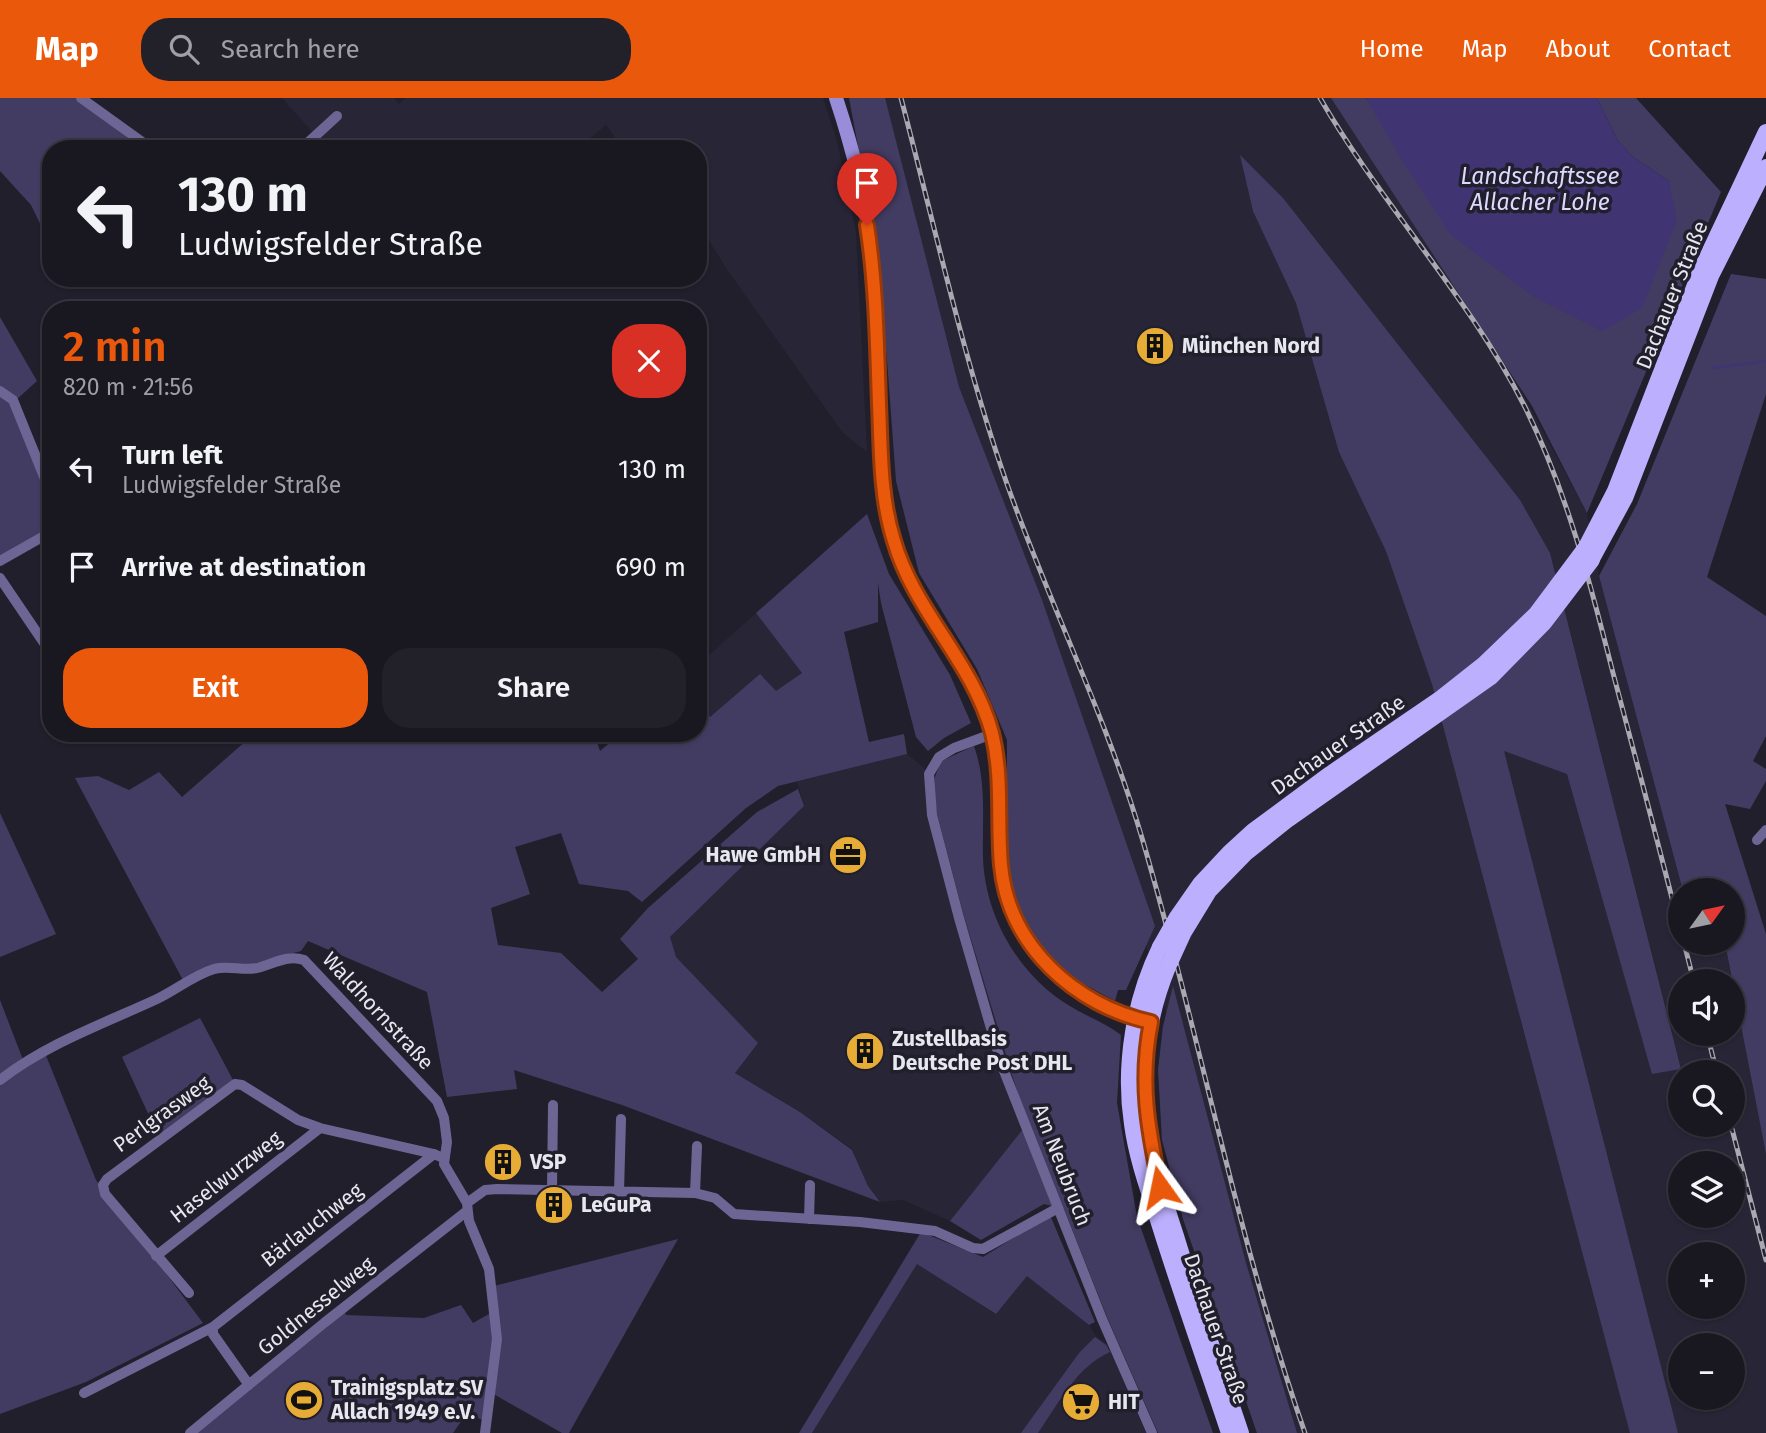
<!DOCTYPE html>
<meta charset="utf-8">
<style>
:root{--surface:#191720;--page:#222029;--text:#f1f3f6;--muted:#9f9fa5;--line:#37363e;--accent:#ea580c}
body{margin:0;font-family:"Fira Sans",sans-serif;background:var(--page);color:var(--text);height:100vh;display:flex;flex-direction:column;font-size:26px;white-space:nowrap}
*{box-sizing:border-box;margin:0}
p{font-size:23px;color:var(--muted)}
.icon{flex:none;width:38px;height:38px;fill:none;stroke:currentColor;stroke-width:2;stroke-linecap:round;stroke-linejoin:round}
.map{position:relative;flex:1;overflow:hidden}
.details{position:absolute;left:42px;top:203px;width:665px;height:441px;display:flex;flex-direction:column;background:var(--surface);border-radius:28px;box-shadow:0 2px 5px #0004,0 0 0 2px var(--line)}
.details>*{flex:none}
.top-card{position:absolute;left:42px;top:42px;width:665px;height:147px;border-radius:28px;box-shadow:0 2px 5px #0004,0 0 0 2px var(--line);background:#191720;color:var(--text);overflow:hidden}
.needle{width:46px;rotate:57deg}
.tools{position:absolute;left:1668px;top:780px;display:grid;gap:14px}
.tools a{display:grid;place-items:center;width:77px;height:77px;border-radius:50%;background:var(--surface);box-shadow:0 2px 5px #0004,0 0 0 2px var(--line);font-size:35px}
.pin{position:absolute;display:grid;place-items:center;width:60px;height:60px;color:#fff;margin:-72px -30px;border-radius:50% 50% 50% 0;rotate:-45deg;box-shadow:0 0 7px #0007}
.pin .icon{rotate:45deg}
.me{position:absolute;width:77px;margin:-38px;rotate:348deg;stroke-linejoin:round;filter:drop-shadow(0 0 5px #0008)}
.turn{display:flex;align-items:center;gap:24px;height:147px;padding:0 21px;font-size:32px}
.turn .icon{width:91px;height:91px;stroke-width:2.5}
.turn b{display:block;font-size:49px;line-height:60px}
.round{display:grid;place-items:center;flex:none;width:74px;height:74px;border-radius:28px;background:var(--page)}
.overview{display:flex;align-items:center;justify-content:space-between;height:119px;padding:0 21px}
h1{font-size:42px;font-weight:600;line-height:52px;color:var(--accent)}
.action{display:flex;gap:14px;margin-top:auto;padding:14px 21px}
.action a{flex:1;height:80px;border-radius:28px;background:var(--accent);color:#fff;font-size:28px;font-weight:600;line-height:80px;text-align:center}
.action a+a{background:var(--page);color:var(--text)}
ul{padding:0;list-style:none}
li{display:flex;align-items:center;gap:21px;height:98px;padding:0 21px}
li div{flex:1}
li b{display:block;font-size:26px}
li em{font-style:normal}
header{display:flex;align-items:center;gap:42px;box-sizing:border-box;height:98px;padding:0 35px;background:var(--accent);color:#fff}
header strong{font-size:33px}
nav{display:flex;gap:38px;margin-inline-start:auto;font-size:24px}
.search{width:490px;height:63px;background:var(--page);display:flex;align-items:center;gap:18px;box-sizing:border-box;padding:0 24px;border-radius:28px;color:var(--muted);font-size:26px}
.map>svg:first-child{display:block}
</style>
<header>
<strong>Map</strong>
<div class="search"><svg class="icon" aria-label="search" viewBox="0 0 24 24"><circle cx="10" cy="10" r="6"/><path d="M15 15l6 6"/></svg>Search here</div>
<nav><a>Home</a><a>Map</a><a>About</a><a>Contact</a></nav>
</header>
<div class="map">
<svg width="1766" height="1335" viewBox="0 0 1766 1335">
<rect width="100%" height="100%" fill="#211f2b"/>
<path fill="#282537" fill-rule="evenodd" d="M282,0H394L399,6L405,0H823L837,43L856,134L867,354L843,335L726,170L698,124V51H624L606,27L577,51H327Z
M873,0H1331L1434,156L1534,283H1516L1587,415L1599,478L1683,793H1680V845H1725L1732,884H1680V936H1732L1733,885L1766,1056V1335H1294L1284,1310L1128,787L981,398ZM1550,455L1681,970V971L1662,974L1575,660L1504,653ZM1680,975H1732V1027H1680ZM1680,1066H1732V1118H1680ZM1680,1157H1732V1209H1680ZM1680,1248H1732V1300H1680Z
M756,515L803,574L776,594L760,577L710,619L698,606V567Z
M907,656L935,679L933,692L1027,1026L950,1123L903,1102L880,1104L868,1088L852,1051L799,1013L735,975L757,945L675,859L670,839L804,708L797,683Z
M917,1165L995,1216L1027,1177L1089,1227L1096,1238L1108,1247L1146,1335H812Z"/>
<path fill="#423c62" d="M0,0H78L142,51H51V148L31,107L0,73Z
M849,0H885L959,289L1042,502L1155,828L1126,892H1118L1115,903L1078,883L1048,858L1025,826L1012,798L1007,770V642L977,571L919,475L896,383L887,262L873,128Z
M1331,0H1366L1367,2L1669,83L1633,59L1618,43L1597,0H1636L1721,94L1587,415L1532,308Z
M1240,57L1283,100L1520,402L1550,455L1681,971L1652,976L1567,676L1504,653L1678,1335H1630L1432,586L1386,453L1339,354L1296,205L1253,113Z
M1731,176L1766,181V296L1707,479L1766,518V638L1753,663L1766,671V683L1750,711L1725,706L1766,836V1056L1725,845H1732V793H1715L1714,791L1683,793L1599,478L1637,406Z
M0,219L37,283L16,302L51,379V431L0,459Z
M867,416L889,476L950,577L971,625L944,640L928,653L916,639L881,505L878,485V524L844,534L869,644L904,636L907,656L778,688L746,710L642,804L628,793L579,786L561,735L515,749L530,796L491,810L498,847L561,855L602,894L638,861L620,841L648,810L757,714L798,691L804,708L670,839L676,859L758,945L735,975L800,1014L852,1052L868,1088L880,1104L622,1007L514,972L517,991L447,999L427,894L308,843L301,853L184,884L75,680L98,678L129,692L159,674L182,699L255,635H594L600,653L621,635H698V606L710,619L760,576L776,593L802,575L756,515Z
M974,648C987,685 982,722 983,760C985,817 1017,874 1065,905C1083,917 1104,924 1121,937L1117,1005L1137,1119L1213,1335H1158L1107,1219L1064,1111L1044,1106L981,1142L950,1123L1027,1026L964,818L937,716L933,692L935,679L941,663Z
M0,715L56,836L0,859Z
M1173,888L1246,1165L1297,1335H1257L1183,1121L1162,1042L1158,972L1163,928Z
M0,902L25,967L45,955L96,1082L203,1225L86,1284L0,1316Z
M200,920L233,982L158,1037L122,959Z
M1050,1117L1095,1224L1089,1227L1027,1178L996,1216L917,1166L812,1335H799L921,1134L983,1159Z
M678,1141L569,1335H562L490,1294L487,1324L467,1315L453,1335H192L344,1211L346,1217L424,1220L461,1207L473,1225L496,1212L494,1188Z
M1095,1239L1106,1247L1110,1254C1075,1270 1059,1305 1038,1335H1021L1079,1255Z"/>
<path fill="#413472" d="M1366,0H1597L1618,43L1633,59L1669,83L1677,122L1642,210L1602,233L1534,199L1450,136L1405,67Z"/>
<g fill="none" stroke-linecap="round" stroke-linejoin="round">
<path stroke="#413472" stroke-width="2.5" d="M1713,270L1766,263"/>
<path stroke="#6d6695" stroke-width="10" d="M81,0L152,51
M301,51L337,18
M0,293L13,302L51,396
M42,440L51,456
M0,463L51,434
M0,480L44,545
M992,636L954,650L939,659L929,676L932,717L959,820L1002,968L1102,1221L1152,1335
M1757,742L1766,732
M0,982C48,945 103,926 157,901C176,892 194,877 214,871C228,867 243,873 257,870C273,866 288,856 304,862L437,1003L444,1020L447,1044L444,1066L467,1105L469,1123L489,1171L497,1241L485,1335
M552,1092L553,1007
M619,1094L621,1021
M695,1095L697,1048
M467,1105L485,1092L497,1091L695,1095L715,1100L734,1116L860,1124L935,1133L973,1150L983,1151L1058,1110
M809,1121L810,1087
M156,1158L320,1030
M189,1195L105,1096L103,1087L107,1081L235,986L242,987L298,1022L320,1030L434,1056L443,1060
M213,1229L434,1056
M84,1295L213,1229V1236L249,1287
M190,1335L324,1225L467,1113"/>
<path stroke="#998dd9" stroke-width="14" d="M836,0C852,48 865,99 871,149C876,193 876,237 878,281C880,327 879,373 887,418C903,503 971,555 992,636C1003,680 997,723 1001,768C1008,845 1073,906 1146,923"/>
<path stroke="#bbaffe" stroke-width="16" d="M1586,449L1615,393L1700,174L1766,34
M1593,459L1625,400L1711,178L1766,69
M1160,849C1134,902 1123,967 1132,1026C1137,1064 1152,1102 1163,1138C1184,1204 1207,1269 1229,1335
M1168,869C1152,908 1144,951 1144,993C1144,1042 1161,1092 1176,1138C1196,1204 1219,1269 1241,1335"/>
<g stroke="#a9a9b2" stroke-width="5">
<path id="rail" d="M901,0C935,129 963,260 1007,386C1049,505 1106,618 1142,740C1200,937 1237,1141 1305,1335
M1320,0C1382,107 1469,199 1525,309C1567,394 1590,484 1613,575C1636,660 1658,746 1680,831
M1684,845L1694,884
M1707,936L1717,975
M1731,1027L1766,1162"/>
</g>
<use href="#rail" stroke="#211f2b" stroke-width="2.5" stroke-dasharray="8" stroke-linecap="butt"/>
<path stroke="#bbaffe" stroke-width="16" d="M1160,849L1177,819L1200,786L1229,755L1253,733L1330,676L1441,600L1484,566L1536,516L1586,449
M1168,869L1184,834L1209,793L1246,755L1286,723L1491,579L1544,525L1592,462"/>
</g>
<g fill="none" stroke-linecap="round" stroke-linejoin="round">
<g stroke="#983908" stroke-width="18">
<path id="route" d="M867,127C876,186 877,246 879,306C881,352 880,399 894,443C914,513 973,564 992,635C1003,679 997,723 1001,767C1008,847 1075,908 1151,924C1139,983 1148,1031 1160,1089"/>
</g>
<use href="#route" stroke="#ea580c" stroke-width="12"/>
</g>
<defs>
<g id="building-disc" transform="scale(2.0125)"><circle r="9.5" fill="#e7ac36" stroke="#211f2b"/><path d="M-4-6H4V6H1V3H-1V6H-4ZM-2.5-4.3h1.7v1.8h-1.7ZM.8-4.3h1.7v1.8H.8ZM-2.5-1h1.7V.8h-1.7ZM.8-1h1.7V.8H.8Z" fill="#111"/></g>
<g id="office-disc" transform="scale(2.0125)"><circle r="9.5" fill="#e7ac36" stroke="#211f2b"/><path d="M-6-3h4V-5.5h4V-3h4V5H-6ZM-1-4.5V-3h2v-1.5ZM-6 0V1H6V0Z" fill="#111"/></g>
<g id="stadium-disc" transform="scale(2.0125)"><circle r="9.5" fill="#e7ac36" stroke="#211f2b"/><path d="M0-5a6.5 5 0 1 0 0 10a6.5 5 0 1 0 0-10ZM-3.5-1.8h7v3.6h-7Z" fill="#111"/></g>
<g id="supermarket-disc" transform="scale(2.0125)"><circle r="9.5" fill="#e7ac36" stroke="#211f2b"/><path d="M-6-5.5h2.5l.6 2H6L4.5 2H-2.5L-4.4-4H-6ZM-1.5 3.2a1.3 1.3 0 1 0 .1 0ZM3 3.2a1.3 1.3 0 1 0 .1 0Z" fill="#111"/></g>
</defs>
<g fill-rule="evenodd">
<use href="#building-disc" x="1155" y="248"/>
<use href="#office-disc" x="848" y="757"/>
<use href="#building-disc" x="865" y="953"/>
<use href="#building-disc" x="503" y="1064"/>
<use href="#building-disc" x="554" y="1107"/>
<use href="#stadium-disc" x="304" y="1302"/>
<use href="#supermarket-disc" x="1081" y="1304"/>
</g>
<g text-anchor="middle" stroke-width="7" stroke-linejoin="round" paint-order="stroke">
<g font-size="21" fill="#e7e7ef" stroke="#211f2b">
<text transform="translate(1672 197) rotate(-68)" y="7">Dachauer Straße</text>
<text transform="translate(1338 647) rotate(-35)" y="7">Dachauer Straße</text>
<text transform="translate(378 913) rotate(47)" y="7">Waldhornstraße</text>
<text transform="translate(162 1016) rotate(-36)" y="7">Perlgrasweg</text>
<text transform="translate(1062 1067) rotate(69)" y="7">Am Neubruch</text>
<text transform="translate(226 1079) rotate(-38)" y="7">Haselwurzweg</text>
<text transform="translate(312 1127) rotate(-38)" y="7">Bärlauchweg</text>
<text transform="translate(316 1208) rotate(-39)" y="7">Goldnesselweg</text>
<text transform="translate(1216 1231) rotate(71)" y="7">Dachauer Straße</text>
</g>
<g font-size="21" font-weight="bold" fill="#e7e7ef" stroke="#211f2b" text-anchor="start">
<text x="1182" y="255">München Nord</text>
<text x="821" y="764" text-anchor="end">Hawe GmbH</text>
<text x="892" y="948">Zustellbasis<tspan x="892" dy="24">Deutsche Post DHL</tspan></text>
<text x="530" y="1071">VSP</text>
<text x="581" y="1114">LeGuPa</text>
<text x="331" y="1297">Trainigsplatz SV<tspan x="331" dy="24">Allach 1949 e.V.</tspan></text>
<text x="1108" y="1311">HIT</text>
</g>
<g font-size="23" font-style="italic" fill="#dcd8ff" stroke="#211f2b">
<text x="1540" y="86">Landschaftssee<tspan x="1540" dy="26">Allacher Lohe</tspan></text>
</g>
</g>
</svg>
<div class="tools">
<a><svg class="needle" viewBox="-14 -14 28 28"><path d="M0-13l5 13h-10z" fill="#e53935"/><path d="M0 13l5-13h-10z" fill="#9f9fa5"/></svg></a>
<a><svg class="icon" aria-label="sound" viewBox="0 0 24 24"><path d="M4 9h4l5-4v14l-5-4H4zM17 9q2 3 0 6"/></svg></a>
<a><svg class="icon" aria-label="search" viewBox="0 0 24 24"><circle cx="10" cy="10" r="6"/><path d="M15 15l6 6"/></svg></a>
<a><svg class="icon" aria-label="layers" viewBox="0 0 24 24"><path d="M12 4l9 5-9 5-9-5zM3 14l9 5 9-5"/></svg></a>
<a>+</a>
<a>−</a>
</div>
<div class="pin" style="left:867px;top:127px;background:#d93025"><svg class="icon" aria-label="arrive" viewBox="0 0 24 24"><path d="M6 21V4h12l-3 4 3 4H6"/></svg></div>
<svg class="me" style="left:1160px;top:1089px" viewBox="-20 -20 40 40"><path d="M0-17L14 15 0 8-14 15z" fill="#ea580c" stroke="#fff" stroke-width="4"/></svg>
<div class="top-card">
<div class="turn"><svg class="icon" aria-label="left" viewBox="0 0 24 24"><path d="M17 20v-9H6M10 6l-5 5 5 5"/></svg><div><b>130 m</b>Ludwigsfelder Straße</div></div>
</div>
<section class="details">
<div class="overview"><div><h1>2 min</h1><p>820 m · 21:56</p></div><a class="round" style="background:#d93025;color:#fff"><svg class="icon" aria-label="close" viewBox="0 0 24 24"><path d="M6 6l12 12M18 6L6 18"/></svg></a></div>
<ul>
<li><svg class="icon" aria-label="left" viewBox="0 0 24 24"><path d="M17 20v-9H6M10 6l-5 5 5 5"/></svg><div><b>Turn left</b><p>Ludwigsfelder Straße</p></div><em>130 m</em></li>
<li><svg class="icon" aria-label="arrive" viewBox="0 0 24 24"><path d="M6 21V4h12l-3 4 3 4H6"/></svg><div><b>Arrive at destination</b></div><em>690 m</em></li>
</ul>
<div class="action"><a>Exit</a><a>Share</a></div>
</section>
</div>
